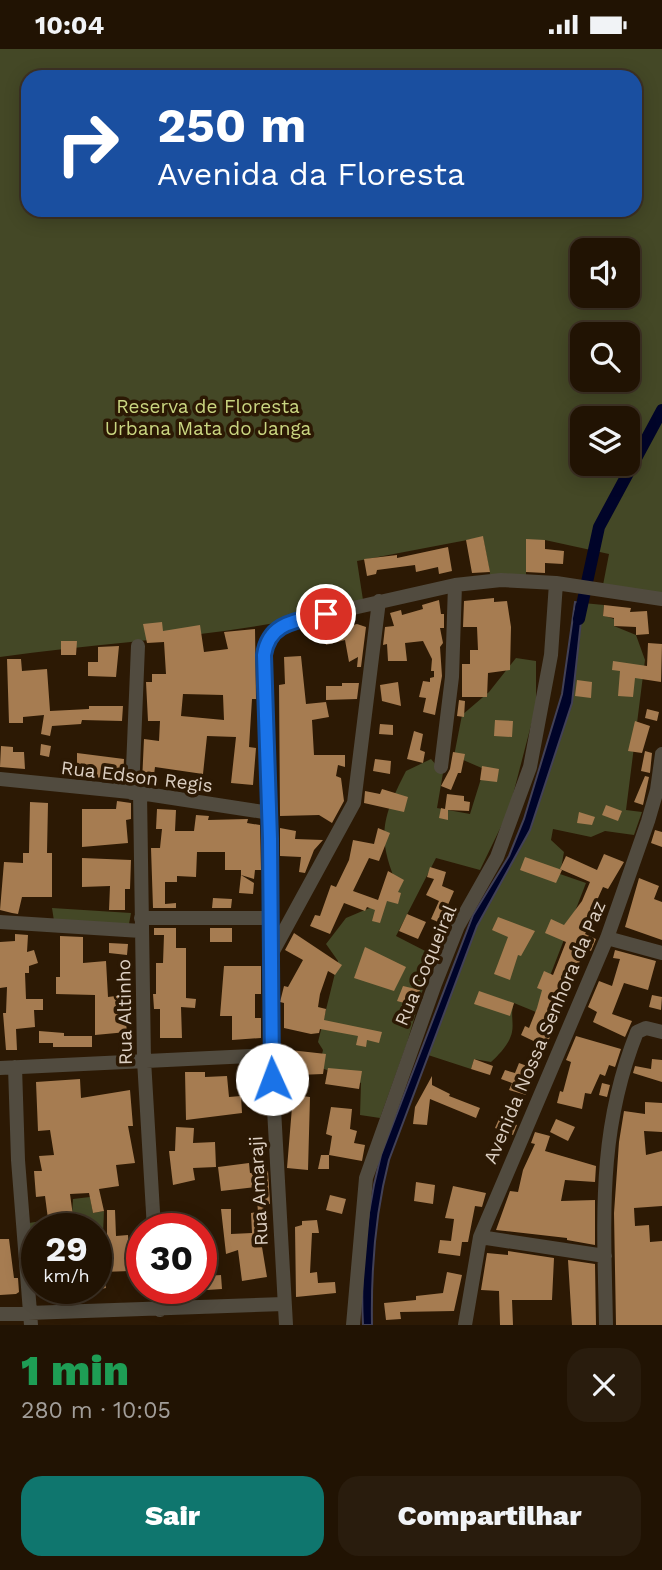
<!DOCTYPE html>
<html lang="pt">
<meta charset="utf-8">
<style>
:root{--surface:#211303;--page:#291c0d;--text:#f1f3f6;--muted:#a29e9a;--line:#3e3225;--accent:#0f766e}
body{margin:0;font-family:"Work Sans",sans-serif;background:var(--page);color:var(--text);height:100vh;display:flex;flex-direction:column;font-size:26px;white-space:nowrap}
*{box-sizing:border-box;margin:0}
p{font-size:23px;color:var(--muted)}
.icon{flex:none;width:38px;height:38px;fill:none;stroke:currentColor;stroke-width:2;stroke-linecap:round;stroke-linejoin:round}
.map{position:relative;height:1276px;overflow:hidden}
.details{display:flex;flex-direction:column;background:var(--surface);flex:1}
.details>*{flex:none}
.guide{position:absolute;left:21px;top:21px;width:621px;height:147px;border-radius:21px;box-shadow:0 4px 18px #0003,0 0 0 2px var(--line);background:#1a4fa0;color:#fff;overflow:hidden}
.fabs{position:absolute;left:570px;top:189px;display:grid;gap:14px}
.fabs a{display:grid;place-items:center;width:70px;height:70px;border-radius:14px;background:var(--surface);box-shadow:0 4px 18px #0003,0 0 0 2px var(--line);font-size:35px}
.speed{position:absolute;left:21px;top:1164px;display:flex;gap:14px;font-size:35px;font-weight:700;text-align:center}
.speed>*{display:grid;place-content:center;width:91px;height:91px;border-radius:50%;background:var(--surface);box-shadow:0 4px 18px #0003,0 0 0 2px var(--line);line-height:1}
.speed small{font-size:18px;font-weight:400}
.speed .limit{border:10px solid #d22;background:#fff;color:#111}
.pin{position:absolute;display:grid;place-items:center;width:60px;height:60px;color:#fff;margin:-30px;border:4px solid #fff;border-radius:50%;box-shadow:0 2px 7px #0007}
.me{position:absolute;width:77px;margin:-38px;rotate:358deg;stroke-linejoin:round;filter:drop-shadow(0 0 5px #0008)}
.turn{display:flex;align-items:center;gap:24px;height:147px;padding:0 21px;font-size:32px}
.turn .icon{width:91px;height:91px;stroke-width:2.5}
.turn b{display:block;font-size:49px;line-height:60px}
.round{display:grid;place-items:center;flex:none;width:74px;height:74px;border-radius:21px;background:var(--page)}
.overview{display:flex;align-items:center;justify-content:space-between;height:119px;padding:0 21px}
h1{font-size:42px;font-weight:800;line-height:52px;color:#1e9e55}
.cta{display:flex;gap:14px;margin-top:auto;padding:14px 21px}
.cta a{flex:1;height:80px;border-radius:21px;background:var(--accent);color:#fff;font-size:28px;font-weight:800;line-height:80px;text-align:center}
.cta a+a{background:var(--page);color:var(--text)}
.status{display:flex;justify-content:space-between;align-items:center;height:49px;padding:0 35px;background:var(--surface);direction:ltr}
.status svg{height:19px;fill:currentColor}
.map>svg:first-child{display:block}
</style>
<div class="status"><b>10:04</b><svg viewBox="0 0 49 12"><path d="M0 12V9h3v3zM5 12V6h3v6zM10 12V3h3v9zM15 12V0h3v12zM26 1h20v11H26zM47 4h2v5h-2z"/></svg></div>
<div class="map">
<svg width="662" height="1276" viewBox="0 0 662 1276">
<rect width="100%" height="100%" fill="#2c1904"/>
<path fill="#444826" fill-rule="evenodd" d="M0,0H662V545L603,536L609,505L545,491H526V527L490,525L483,488L357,512L363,551C334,559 304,569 275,574C184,590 92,595 0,608ZM28,28H635V161H28ZM583,201H628V247H583ZM583,285H628V331H583ZM583,369H628V415H583Z
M583,554L604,556L603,566L614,570V577L636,586L645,611L626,761L642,763L634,786L605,782L591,788L553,780L551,791L564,803L560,825L586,834L536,963L514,954C510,965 514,973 512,983C510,994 499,1006 491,1013L474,1010L471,1020L428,1006L477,877L530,781L550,718L579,596Z
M516,609L536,612V657L509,761L480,821L436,809L396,887L433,906L407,994L380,1069L360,1066L361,1034L319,1018L323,1001L318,993L338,912L326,895L346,869L386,852L398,838C376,788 382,769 406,722L431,710L443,724L437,759L470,765L484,720L454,707L462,666L489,643Z
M52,859L131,864L129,875L54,872Z
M90,1148L93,1164L104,1162L102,1208L96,1209V1180H37L36,1214L29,1174L72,1167L73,1150Z"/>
<path fill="#000429" stroke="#424157" stroke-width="2" d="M575,553L583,554L572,654L530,781L477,877L389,1111C375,1165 371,1220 372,1276H363C360,1220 367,1160 381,1106L473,866L509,807L524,770L562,645Z"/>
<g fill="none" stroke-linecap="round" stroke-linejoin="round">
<path stroke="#000429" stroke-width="12" d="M579,570L599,478L662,361"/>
</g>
<path fill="#a67c51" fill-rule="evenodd" d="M483,487L490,523L472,524L466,491Z
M526,490L545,491V500L564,502L563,515L545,514V524L526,523Z
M448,498L452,522L439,525L438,518L416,523L415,516L377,521L376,525L367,527L364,510L397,506V509Z
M494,549V553L507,552L511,578L510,621L488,624L487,648H462V615H470V601H478L477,578H463L464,552Z
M439,551L441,565H444V579H440L443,594L440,598L442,627L435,666L423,663L426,649L419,648L423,632L430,633V629L434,628V622H431L432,610L423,592L405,594L407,612H388L387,595L383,596L385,578L394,577L390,564L401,561L402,566L423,560L422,556Z
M604,556L631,559L630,563L647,562L649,585L636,586V578L614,577V569L603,567Z
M162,573L163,582L200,576L204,603L228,600L224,583L255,580L256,650H252L249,698L256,699L253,736L231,734L236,688L207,687L203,725L155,718L153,734L142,733L144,690L159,692L160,672H148L146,633H152V625H166L164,593L147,594L143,575ZM183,645L223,646L224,671L181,667Z
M357,575L366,578L361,618H357L358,608L349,613L345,591L326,596L323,583Z
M61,592H77L76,606H61Z
M648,594L662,595L661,633L635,629L633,648L618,647L620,622L612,621L613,612L647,617Z
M119,597L116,628L88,627V613H98V598Z
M301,607L306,655L326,653L329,668L312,671L314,706H345V718L338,716L336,727L341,729L344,752L332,774L319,766L280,767L279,636L285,635L284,608Z
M7,610H21L22,622L47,620L50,662L89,660V657H123L122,672L82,671L81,675L52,677L50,687L41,685L44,666L23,668V674H9Z
M577,631L592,633L591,649L575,647Z
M398,633L401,657L382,652L380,636Z
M342,634H359L357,650L326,651V637H342Z
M459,651L465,652L464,668L457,667Z
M647,660L659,663L657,672L645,669Z
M495,671L513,672L512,688L494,687Z
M635,672L650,677L642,704L628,702Z
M380,675L393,676V686L379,685Z
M414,682L423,685L420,701L425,703L423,714L407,710Z
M41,695L51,697L49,708L40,706Z
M1,697L13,698V703H24L25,720L0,718Z
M645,702L652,704L650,724L641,722Z
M453,703L465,705L461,724H458L451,741L441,737L450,720Z
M77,704L124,710L123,729L77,728Z
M375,710L391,712L390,725L373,722Z
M482,717L499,720L497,733L480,731Z
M645,727L649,728L643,756L634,753Z
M382,740L408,748L404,763L364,754L365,742L380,745Z
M447,745L464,747V752L470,753L469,762L448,761V771L439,769L441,759L445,760Z
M117,752L131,754V770L126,771L128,794L82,798V760H116Z
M30,753L48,754L47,804H52V848H22L18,865L12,864L0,861L4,813L23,814V804H29Z
M606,756L622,762L618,772L602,766Z
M157,760L176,761L175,782H194L196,766L209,767L208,771L248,770L247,774L260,776L261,821H255L254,830L241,826V821H225V803H197L196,828L177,827V833H165V855L176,854V859H153L151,799H160L162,780H156Z
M579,763L595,768L592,776L577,774Z
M280,779L296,782L295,790L323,791L314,801L305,824L299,823L301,808L280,807Z
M378,779L390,784L379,812L369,809L353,842L378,851L388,822L404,831L398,843L401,844L398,855L387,852L380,874L372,872L375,861L367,858L365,862L344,854L330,885L310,877L315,866L320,867L331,836L336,838L349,811L353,791L374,795Z
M655,781L662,783V798L651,794Z
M604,805L624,813L608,840L603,838L593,860L598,863L585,885L596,890L591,902L585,899L546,998L521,986L525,977L529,979L537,959L542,941L537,939L544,922L553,926L566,893L545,884L551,870L564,876L582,852L590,833L560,820L566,807L597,821Z
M525,808L562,821L556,834L520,821Z
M82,809L131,811L130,840H125V861H109L110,837L82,838Z
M430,818L446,823L442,837L454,842L444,865L447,866L443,875L431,870L439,852L426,846L434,830L427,828Z
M241,826L254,834L253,845L239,844Z
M639,829L659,837L654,850L662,853V891L625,878Z
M213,849L232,850L231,859H212Z
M407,865L426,873L418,890L399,882Z
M498,868L535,882L521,907L518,906L510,931L494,925L508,888L492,881Z
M154,879H176V899H186V949L196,950L195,959L181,958L182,989H160V960H154L153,945H156V914H163L164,886H154Z
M210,879H232V893H210Z
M294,884L342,916L335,926L328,922L320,945L318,958L326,960L324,971L382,983L379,994L367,991L366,998L356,996L358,987L320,980L319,984L311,985L284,979V954L280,953L284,937L288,938L303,911L285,901Z
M15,885L28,886L27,903L34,901L38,914L29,917V924H25L26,950H43V961H34L35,978L16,980L17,1001H6L3,964H6L7,938L0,939V893L15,892Z
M60,887L83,888V914L106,912L108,948L123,946L127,983L95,986V946L56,945V928H60Z
M109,894L128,895L127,906L109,904Z
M365,898L406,918L394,942L354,929Z
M615,901L656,912L648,941L624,934L612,965L632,972L625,988L593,973L597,963L588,958L599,932L612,937L620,910L613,909Z
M224,917H261V945H255V969H261V989L232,991V967H220Z
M403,937L420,941L412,956L397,952Z
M479,942L514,954L510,967L474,955Z
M652,946L662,948L661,961L649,958Z
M39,982L64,984V987H92V998H53V994H39Z
M576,987L621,1000L615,1018L609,1016L605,1027L600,1025L591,1045L585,1044L582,1060L557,1054L560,1042L563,1043L571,1013L566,1011Z
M290,1001L326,1005L323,1025L298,1026L296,1043H285Z
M474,1010L493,1017L490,1026L471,1020Z
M652,1010L662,1011V1033L633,1024L635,1017L651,1020Z
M519,1014L535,1020L526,1046L509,1041L512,1034L501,1030L505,1021L515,1024Z
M328,1019L362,1022L359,1040L325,1035Z
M185,1023H205V1028L227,1027L229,1048L241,1047L242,1064L186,1071Z
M432,1027V1036L450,1045L449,1047L480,1059L476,1069L430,1050L427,1076L413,1075L415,1058Z
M80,1030L81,1049L130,1041L133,1077H128L135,1114L116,1116L119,1137L99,1140L104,1162L93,1164L89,1144L70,1145L73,1167L48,1170L45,1147L36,1148L34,1122H42L39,1107L54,1106L50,1081L38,1082L36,1033Z
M602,1034L610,1036L607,1048L599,1046Z
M293,1046L310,1048L308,1121L287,1119Z
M645,1053L662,1054V1083L644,1082L646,1106L662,1102V1157L634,1159L635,1177L649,1176L650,1193L662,1192V1276H616L614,1164L619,1093L624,1062L645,1065Z
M331,1058L352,1060L350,1080L357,1082L354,1094L365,1096L362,1112L329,1106L332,1087L326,1085Z
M499,1070L517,1076L513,1086L495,1079Z
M556,1070L575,1078L568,1092L550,1083Z
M176,1078L194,1079L193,1094L215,1093L216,1118L193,1119L195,1131L173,1136L169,1102H175Z
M535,1083L550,1087L545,1102L596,1117L595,1133L565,1131L561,1152L595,1151V1196L567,1191V1189L496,1181L510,1142L518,1143L523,1121L535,1095L531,1094Z
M321,1106H329V1120H318Z
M249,1114L250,1124L268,1122L270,1155H266L268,1177H264L266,1198H262L267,1228L242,1232L238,1201L226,1205L221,1160H231V1185L252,1184L251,1164L258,1163L256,1138L221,1142L218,1118Z
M416,1133L435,1136L433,1155L414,1152Z
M453,1137L486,1144L482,1158L475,1157L468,1193H462L460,1207L438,1204L440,1191L451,1192L454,1170L445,1169Z
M330,1146L346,1150L342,1165L326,1161Z
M107,1161H115L116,1187L128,1186L130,1222L103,1223L106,1239L96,1241V1212L101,1213L100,1188H107Z
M317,1171L319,1184H312L310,1224L317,1223L318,1234L335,1233L336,1244L296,1248L295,1178L302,1176V1172Z
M0,1190H9L14,1229H18L19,1243L16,1245L0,1246Z
M508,1202L554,1209L552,1251H512L513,1276H500L499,1242L481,1241L487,1204L508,1206Z
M568,1211L595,1215L596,1276H572Z
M447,1223L462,1226L454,1262L400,1263L401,1270L386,1271L384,1254L416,1251V1247L443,1244Z
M221,1226L222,1240L207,1241V1227Z"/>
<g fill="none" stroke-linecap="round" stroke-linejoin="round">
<path stroke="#514b3f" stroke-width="14" d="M441,718L452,628L455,536
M0,730L140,744L270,764
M132,744L138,597
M140,744L144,1011L154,1180
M141,869H270
M0,873L141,882
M607,889L662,904
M271,906L354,754L379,552
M15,1018L18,1111L31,1276
M0,1019L271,1006
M480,1188L605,1207
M158,1239L160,1261
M0,1265L284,1255
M286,1276L271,1006L270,764L264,606C267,582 278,577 300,571L455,536L501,531L556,534L662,550
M353,1276L366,1129L435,935L458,877L497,808L530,718L551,606L556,534
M465,1276L480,1188L607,889L648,772L657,741L662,705
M606,1276C604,1171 597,1083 637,983L646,979L662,983"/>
</g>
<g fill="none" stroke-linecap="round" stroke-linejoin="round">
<g stroke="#114b97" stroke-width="18">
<path id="route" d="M272,1030L270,790L264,606C269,572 298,572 326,565"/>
</g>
<use href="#route" stroke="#1a73e8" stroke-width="12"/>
</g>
<g text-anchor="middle" stroke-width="7" stroke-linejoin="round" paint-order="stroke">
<g font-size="19" fill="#cad681" stroke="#2c1904">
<text x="208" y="364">Reserva de Floresta<tspan x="208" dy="22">Urbana Mata do Janga</tspan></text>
</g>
<g font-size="19" fill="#dccfc2" stroke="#2c1904">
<text transform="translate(137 727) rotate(7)" y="7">Rua Edson Regis</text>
<text transform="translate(425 916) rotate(-67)" y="7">Rua Coqueiral</text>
<text transform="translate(124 963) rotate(-91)" y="7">Rua Altinho</text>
<text transform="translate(544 983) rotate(-67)" y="7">Avenida Nossa Senhora da Paz</text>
<text transform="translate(258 1142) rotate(-93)" y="7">Rua Amaraji</text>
</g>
</g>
</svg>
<div class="fabs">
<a><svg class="icon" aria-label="sound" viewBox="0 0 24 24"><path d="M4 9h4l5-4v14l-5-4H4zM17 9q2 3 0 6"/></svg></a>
<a><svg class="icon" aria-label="search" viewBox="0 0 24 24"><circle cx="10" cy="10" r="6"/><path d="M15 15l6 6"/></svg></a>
<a><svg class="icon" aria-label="layers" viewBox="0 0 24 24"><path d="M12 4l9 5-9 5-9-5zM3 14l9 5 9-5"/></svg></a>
</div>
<div class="speed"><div>29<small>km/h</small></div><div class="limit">30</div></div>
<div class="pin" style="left:326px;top:565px;background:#d93025"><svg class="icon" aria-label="arrive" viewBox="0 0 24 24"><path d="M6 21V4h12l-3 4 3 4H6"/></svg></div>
<svg class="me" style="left:272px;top:1030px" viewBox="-20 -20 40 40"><circle r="19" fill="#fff"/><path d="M0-13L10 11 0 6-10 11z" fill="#1a73e8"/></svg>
<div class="guide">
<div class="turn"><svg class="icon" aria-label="right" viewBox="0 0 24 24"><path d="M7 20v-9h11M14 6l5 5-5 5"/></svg><div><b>250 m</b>Avenida da Floresta</div></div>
</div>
</div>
<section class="details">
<div class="overview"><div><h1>1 min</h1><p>280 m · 10:05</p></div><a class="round"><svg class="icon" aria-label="close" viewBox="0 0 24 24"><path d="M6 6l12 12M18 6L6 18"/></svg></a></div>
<div class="cta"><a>Sair</a><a>Compartilhar</a></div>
</section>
